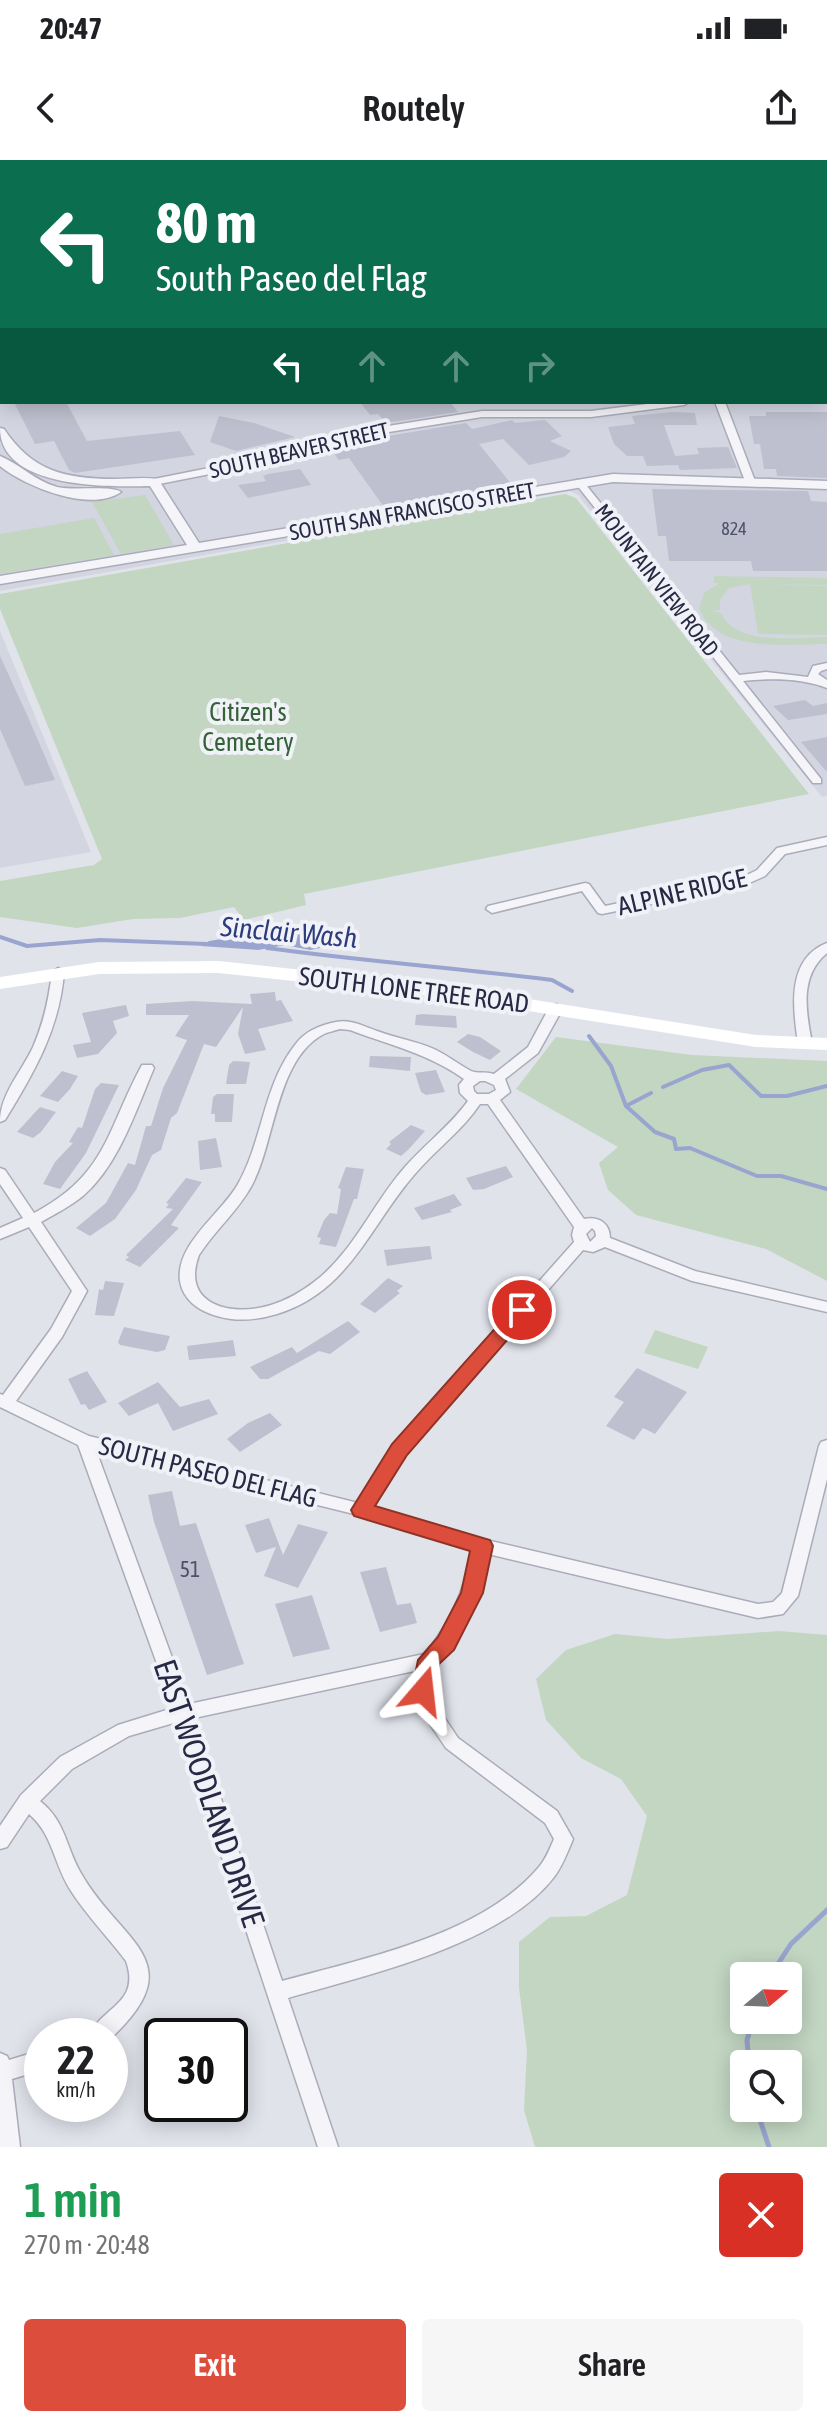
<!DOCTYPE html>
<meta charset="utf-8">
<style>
:root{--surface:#fff;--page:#f6f6f6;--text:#202124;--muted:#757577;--accent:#dc4e3b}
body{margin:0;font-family:"Asap Condensed",sans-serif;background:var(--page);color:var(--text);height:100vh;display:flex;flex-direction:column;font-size:30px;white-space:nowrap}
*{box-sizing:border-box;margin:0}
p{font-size:26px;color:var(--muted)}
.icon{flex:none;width:44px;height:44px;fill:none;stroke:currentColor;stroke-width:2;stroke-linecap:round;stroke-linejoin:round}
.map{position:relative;height:1987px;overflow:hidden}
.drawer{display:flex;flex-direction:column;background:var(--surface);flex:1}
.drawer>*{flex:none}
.hud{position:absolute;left:0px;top:0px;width:828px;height:244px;box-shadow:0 4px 20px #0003;background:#0b6e4f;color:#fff;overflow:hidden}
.needle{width:52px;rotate:71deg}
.fabs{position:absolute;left:730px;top:1802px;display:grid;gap:16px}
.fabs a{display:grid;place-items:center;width:72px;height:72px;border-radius:8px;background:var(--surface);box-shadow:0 4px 20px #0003;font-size:40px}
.speed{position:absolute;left:24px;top:1858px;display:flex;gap:16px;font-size:40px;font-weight:700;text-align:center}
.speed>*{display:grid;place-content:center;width:104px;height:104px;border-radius:50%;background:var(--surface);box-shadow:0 4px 20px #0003;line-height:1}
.speed small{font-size:20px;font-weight:400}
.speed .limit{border:4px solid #111;border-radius:12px;background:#fff;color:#111}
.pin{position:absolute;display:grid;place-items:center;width:68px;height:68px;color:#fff;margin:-34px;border:4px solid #fff;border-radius:50%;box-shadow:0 2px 8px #0007}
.me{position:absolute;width:88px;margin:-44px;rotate:17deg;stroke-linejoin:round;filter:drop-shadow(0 0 6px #0008)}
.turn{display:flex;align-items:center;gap:28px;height:168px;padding:0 24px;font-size:36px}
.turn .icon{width:104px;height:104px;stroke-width:2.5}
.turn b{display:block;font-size:56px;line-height:68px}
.lanes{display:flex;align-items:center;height:76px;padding:0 24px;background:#0003;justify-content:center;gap:40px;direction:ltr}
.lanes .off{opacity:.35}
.round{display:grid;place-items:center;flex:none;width:84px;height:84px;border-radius:8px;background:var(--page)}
.summary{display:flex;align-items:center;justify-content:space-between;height:136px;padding:0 24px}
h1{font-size:48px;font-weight:600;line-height:60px;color:#1e9e55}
.cta{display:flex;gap:16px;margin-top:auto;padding:16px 24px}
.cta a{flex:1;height:92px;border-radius:8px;background:var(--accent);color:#fff;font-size:32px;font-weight:600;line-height:92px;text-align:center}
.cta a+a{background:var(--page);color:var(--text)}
.status{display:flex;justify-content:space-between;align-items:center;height:56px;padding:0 40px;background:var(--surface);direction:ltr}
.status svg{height:22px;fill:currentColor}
header{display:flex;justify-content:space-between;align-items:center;height:104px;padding:0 24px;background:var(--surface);font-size:36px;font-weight:600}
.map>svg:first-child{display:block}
</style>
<div class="status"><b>20:47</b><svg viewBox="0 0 49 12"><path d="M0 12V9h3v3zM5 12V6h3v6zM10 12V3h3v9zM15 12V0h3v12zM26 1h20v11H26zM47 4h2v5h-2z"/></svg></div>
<header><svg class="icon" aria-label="back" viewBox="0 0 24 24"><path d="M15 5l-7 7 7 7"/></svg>Routely<svg class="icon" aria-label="share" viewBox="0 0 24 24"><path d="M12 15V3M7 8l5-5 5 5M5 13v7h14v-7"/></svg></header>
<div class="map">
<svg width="827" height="1987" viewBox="0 0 827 1987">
<rect width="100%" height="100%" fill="#e1e3eb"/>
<path fill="#d3d5e1" d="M827,2V636L822,637L578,335L570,331L0,431V100L2,242H826Z
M0,471L91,692L0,708Z"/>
<path fill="#c2d6c2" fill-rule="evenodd" d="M565,334L576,338L809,634L304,734L306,745L244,760L234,747L180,758L133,759L77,768L0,757V721L94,705L102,699L0,449V434Z
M145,335L174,385L121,394L92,342Z
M94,358L114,395L0,414V374Z
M714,416L827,418V425L751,424L827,426V475L758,474L750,424L729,428L720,440V450L712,451L721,453C737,487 795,477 827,477V484C787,484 717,494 699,448L705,432L720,423H714Z
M556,877L692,895L827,901V1121L766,1089L636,1055L608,1030L599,1003L618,987L516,929Z
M655,1170L708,1187L698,1209L644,1193Z
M779,1471L827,1475V1987H535L524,1950L527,1890L519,1828V1782L550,1757L586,1756L627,1735L647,1656L621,1619L581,1598L546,1560L536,1519L566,1490L615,1474L668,1479ZM744,1816H788V1860H744ZM744,1904H788V1948H744Z"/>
<path fill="#99a5cf" d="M297,767L338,777L335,785L310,790L285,785L258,790L201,786L209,781Z"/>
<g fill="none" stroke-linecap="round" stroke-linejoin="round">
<path stroke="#99a5cf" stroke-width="4" d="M0,777L27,786L100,780L207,784
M267,788C362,801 457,808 552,820L572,831
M589,876L611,906L626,946
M663,927L702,910L729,905L761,936H787L827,926
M626,946L655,972L674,979L676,989L690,988L757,1016H781L827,1029
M626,946L651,933"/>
<path stroke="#99a5cf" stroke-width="5" d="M770,1816L791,1784L827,1750
M749,1904L747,1880L753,1860
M756,1948L769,1987"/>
</g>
<path fill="#bec0cf" d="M14,242H66L87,281L180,271L195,295L75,313L69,310L54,281L35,284Z
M360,242H450L458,252L386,263L378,254L370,255Z
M672,252L695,253L697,265H664L675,296L699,294L697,288L728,287L737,308L680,310L678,305L647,306L643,296H627L614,284L608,267L635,264L632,256Z
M766,252H827V318L777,316L776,309H764L760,284H754L749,256H766Z
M219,256L254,263L295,277L236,291L210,282Z
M512,260L515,263L545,260L562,276L550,281L571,291L564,297L529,305L503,279L479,284L512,325L384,347L349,298L339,300L328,286L466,263L472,269Z
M300,309L311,325L248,338L238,325L266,321L263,316L268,314Z
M652,329L808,331L811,341L827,342V411H753L751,401H669L666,376H658Z
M0,496L28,557L55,620L25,626L0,569Z
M805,540L813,546L827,543V554L788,560L773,546Z
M827,577V612L801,582Z
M275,832L276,841L281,840L293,861L258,869L266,890L245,894L238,874L243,847L216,887L204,884L177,953L171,958L161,990L152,995L136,1030L115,1059L90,1076L76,1068L106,1043L128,1003L135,1005L146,966H151L163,928L187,880L175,876L189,855H146V844L192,841L252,844L250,834Z
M126,845L129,856L113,861L117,873L98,894L77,898L73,885L91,882L82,853Z
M422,854L456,856L457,868L415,865L416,855Z
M468,874L480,877L501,891L490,900L473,892L457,882Z
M370,896L411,897L410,911L369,907Z
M233,901L250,902L246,924H226L229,905Z
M436,910L445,932L426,935L421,932L415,913Z
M62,911L78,916L70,929L58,942L40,936Z
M101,923L119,925L86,993L60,1029L43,1024L55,1002L73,983L69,982L78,967L82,968L95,929Z
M217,934H234L232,962H215V954H211L213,937Z
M40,947L56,952L41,972L33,978L17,972Z
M411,965L425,971L408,990L401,996L386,989L391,984L389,982Z
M216,978L222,1007L200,1010L198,981Z
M506,1006L513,1017L484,1029L473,1030L466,1018Z
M346,1007L364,1009L357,1039H354L336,1087L319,1084L321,1078L317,1077L324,1060L330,1053L337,1054L341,1029L338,1028Z
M186,1018L202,1022L171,1065L179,1068L140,1107L125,1100L129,1097L126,1095L173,1049L166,1048L169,1044L166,1043Z
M454,1034L462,1045L450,1050L452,1052L422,1060L414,1048Z
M430,1086L432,1099L387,1106L384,1090Z
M388,1118L403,1126L397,1131L400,1133L375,1153L360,1144Z
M105,1121L124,1123L114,1156L95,1155L99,1129L103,1130Z
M348,1161L360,1172L330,1194L319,1191L268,1219H260L250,1207L292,1187L297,1193Z
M124,1167L148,1172L170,1176L165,1190L157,1192L120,1185L118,1182Z
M233,1180L236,1196L189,1200L187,1186Z
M637,1208L687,1232L655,1274L643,1268L634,1280L606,1266L624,1242L614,1237Z
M87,1211L107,1242L89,1250L85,1244L81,1245L68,1219Z
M158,1222L180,1247L209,1239L218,1254L173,1271L158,1243L129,1256L118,1243Z
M270,1253L282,1265L240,1292L227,1279L248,1263Z
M172,1331L180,1366L196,1363L244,1504L207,1515L154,1362L148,1335Z
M269,1358L283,1395L298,1364L328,1372L298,1428L264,1416L276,1387L256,1393L245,1365Z
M386,1407L397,1445L411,1443L417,1463L380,1472L360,1412Z
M312,1435L330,1489L293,1497L275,1444Z"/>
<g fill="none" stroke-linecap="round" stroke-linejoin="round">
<g stroke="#aaacb9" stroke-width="3">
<path id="minor" d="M157,0H177L174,2H154Z
M0,21H2V25H0Z
M826,143H827V149H826Z
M826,215H827V221H826Z
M663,242H689L684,245L591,257H482L339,280L220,312L154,325L149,322L154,319L219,306L338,274L482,251H591Z
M715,242H725L755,321L753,323L745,321Z
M576,320H582L739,515L766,512L808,517L813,506L827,503V509L821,511L818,514L827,520V528C802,518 770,518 743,521L821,619V623H813L576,324Z
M827,677V685L785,694L765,716L747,724L602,754L598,753L582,731L492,753L486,749L488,746L585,723L589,724L605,746L743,717L757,710L777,688Z
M827,783V793C799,816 806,852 812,883L805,887L798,883C793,848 786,799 827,783Z
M58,808L64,812C60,868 34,913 5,960L0,962C0,934 22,911 33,887C44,862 49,838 52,812Z
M556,844L563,848L538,893L505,919L510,932L500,940L584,1059C598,1056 610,1063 610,1078L695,1111L827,1142V1152L692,1121L605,1087L593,1092L583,1090L405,1294L373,1347L482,1379L758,1444L773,1442L782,1433L819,1286L821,1282L827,1280V1319L798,1436L783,1454L758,1458L488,1394L478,1433L466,1461L456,1480L437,1503L432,1531L440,1551L458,1578L557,1651L573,1679C568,1691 562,1707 554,1717C502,1785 367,1815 288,1838L338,1987H318L177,1562L129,1576L72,1609L40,1641C67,1663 65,1687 82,1715C121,1783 194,1801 110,1879V1876H89C102,1846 141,1844 126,1801C108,1777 87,1756 71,1731C54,1705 53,1674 29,1654L7,1687L0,1689V1666L21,1635L60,1597L118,1565L173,1548L78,1285L0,1247V1234L3,1235L51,1169L72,1131L29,1067L0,1079V1068L23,1058L0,1024V1008L5,1010L34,1053C107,1015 107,969 142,905H152L154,908C136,950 119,1004 84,1035C71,1046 55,1054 41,1062L87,1131L62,1177L16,1241L89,1276L358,1343L393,1286L574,1082L572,1075L574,1067L488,944H480C462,971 435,990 414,1015C369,1067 349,1132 277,1154C257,1160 237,1162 217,1156C199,1151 183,1140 180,1121C175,1084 222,1053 238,1024C263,980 263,926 295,885C305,871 320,865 336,862C350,859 363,866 377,871C396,878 416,881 434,889C447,895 458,904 471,911C477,914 486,911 494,914L528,887L549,848ZM340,869L350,870C390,885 429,894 464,919L459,925L460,933L468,941C450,966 425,984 405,1007C373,1043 353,1093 314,1122C301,1132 287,1140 271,1145C233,1157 180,1146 199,1095C215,1070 238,1051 252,1025C275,982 276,901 322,875C327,872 334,871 340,869ZM480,921H485L494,925L496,930L489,934H477L474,931L473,926ZM592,1068L595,1071L596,1076L590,1082L586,1074ZM96,1290L362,1356L473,1390C464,1429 451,1464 424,1494L189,1544ZM419,1510L414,1531L427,1560L446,1588L545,1663L554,1679C550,1688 546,1699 539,1707C482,1775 365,1798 282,1821L194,1558Z
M42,1890V1910L12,1919L20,1987H0V1893L7,1896L9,1900Z"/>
</g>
<g stroke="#aaacb9" stroke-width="3">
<path id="tertiary" d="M462,0H473L474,2H463Z
M0,157H2V163H0Z
M0,268L4,269C32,311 65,319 114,319C129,319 144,317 158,319L199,383L613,314L827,321V329L613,322L0,424V416L187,385L150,326C108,327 0,329 0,268Z
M0,296C20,304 35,321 57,327C74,331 111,325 121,332C91,353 26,327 0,306Z"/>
</g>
<use href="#minor" fill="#f5f5f9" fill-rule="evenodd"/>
<use href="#tertiary" fill="#f5f5f9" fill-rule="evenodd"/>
<path fill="#fff" fill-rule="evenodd" d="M219,801L433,824L756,875L827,878V890L756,887L433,836L219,813L99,814L0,829V817L99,802Z"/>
</g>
<path fill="#dc4e3b" stroke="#8f3326" stroke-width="2" d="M522,1143L529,1145L532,1150L529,1155L407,1295L375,1346L490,1380L493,1386L483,1433L454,1490L439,1504L431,1538L423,1541L415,1538L412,1531L418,1500L438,1477L461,1433L470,1391L354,1356L351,1350L392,1284L516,1145Z"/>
<g text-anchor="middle" stroke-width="8" stroke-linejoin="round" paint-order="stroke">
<g font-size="18" fill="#4e5068">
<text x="734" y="375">824</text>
</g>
<g font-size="22" fill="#282a45" stroke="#f1f2f8">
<text transform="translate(299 290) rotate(-13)" y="8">SOUTH BEAVER STREET</text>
<text transform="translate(412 351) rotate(-10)" y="8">SOUTH SAN FRANCISCO STREET</text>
<text transform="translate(657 420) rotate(52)" y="8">MOUNTAIN VIEW ROAD</text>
</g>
<g font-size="22" fill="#4e5068">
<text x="190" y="1417">51</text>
</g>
<g font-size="26" fill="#336237" stroke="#f1f2f8">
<text x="248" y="561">Citizen's<tspan x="248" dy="30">Cemetery</tspan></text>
</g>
<g font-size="26" fill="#282a45" stroke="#f1f2f8">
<text transform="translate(682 732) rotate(-13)" y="9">ALPINE RIDGE</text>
<text transform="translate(414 830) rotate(7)" y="9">SOUTH LONE TREE ROAD</text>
<text transform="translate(208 1312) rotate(14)" y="9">SOUTH PASEO DEL FLAG</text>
</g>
<g font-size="28" font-style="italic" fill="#2d3c7d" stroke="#f1f2f8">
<text transform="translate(289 772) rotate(5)" y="10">Sinclair Wash</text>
</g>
<g font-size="32" fill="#282a45" stroke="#f1f2f8">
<text transform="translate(209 1633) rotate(71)" y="11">EAST WOODLAND DRIVE</text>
</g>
</g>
</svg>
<div class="fabs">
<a><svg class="needle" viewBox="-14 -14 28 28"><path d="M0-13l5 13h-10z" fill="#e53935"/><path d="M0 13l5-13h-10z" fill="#757577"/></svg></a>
<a><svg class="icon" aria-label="search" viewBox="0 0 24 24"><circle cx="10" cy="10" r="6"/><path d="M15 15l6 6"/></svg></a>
</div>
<div class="speed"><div>22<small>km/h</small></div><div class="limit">30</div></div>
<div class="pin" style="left:522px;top:1150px;background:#d93025"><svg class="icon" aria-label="arrive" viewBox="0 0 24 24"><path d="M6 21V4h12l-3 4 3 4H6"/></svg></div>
<svg class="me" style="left:423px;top:1531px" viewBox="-20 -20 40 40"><path d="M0-17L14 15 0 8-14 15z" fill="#dc4e3b" stroke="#fff" stroke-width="4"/></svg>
<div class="hud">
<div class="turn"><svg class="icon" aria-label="left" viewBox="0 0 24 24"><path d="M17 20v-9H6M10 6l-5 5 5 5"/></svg><div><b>80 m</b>South Paseo del Flag</div></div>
<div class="lanes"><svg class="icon" aria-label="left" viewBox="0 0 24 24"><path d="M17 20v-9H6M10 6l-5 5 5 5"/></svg><svg class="icon off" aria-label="ahead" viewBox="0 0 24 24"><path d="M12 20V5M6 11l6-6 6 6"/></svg><svg class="icon off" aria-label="ahead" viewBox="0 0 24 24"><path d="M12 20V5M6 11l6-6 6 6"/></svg><svg class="icon off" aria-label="right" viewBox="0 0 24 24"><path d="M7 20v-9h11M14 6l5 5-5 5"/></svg></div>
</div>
</div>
<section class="drawer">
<div class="summary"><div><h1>1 min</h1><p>270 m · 20:48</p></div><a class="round" style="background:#d93025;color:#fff"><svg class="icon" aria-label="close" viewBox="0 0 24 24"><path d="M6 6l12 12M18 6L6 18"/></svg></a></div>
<div class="cta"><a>Exit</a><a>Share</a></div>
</section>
